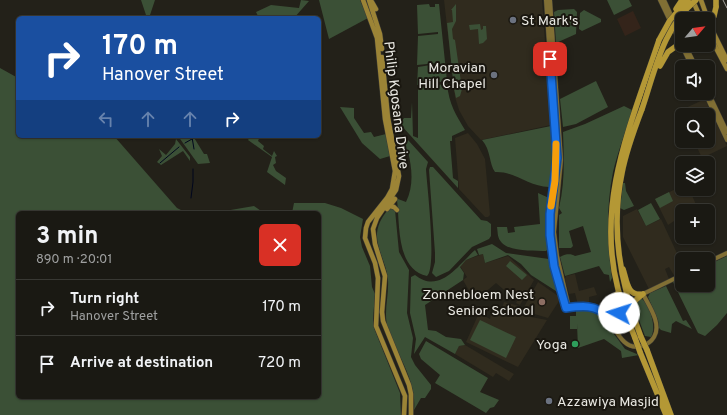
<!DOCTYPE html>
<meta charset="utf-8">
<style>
:root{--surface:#1a1913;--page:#272621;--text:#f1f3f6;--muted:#9fa0a0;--line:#383833}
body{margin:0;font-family:Overpass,sans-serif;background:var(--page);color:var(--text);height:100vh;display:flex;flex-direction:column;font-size:15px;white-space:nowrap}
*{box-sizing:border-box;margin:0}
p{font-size:13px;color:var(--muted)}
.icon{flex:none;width:22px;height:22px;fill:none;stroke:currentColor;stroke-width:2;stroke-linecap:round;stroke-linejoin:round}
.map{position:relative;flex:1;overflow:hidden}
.drawer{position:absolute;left:16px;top:211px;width:305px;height:188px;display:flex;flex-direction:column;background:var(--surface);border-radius:6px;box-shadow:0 1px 3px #0004,0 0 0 1px var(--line)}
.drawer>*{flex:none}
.hud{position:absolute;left:16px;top:16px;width:305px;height:122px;border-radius:6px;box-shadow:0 1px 3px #0004,0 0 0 1px var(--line);background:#1a4fa0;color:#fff;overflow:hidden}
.needle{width:26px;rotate:61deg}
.controls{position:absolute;left:675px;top:12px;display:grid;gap:8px}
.controls a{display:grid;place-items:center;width:40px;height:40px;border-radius:6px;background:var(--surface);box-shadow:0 1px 3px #0004,0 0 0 1px var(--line);font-size:20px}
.pin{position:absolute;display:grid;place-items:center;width:34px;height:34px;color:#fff;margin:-17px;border-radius:8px;box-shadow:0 2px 6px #0006}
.me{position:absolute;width:44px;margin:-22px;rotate:275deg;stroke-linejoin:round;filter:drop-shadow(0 0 3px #0008)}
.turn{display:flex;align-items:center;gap:14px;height:84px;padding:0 20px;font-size:18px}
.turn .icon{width:52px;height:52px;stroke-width:2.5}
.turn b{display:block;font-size:28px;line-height:34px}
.lanes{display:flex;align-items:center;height:38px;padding:0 20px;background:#0003;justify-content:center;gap:20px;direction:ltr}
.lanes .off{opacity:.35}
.round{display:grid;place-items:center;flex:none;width:42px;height:42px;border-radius:6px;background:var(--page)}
.overview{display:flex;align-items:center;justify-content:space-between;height:68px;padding:0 20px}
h1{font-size:24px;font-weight:700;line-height:30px}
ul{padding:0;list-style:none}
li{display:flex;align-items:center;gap:12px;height:56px;padding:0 20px;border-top:1px solid var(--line)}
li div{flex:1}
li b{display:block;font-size:15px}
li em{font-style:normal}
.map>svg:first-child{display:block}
</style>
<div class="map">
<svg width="727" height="415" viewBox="0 0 727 415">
<rect width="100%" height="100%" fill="#232119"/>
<path fill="#302b1e" d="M444,0H542L551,125L481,140L468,126L459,110L455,97Z
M705,99L727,146L702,158L694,141H708V115H682V117L679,111Z
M468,133L477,144L485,159L490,215L488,217H485L459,189L455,138Z
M682,186V189H689L699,211H682V220L678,222L677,219L668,225L655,199Z
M637,209L646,226L661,219L682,264V273L675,277L669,267L665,269L669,279L649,289L623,237V216Z
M483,254L485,263L508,256L534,280L520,305L516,303L517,301L496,283L475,301L463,280L467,277L460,266L466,260Z
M575,274L579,291L594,287L597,295L589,297V304L578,305L575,293L569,294L565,279L566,276Z
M538,282L561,298L548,318L531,313L524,307Z
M504,302L519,306L515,314L547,320L518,367L466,342L479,313L490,319L493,305L502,308Z
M465,345L514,374L509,381L496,373L493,377L455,354L459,346Z"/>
<path fill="#34241a" d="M633,11L641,28L625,36L617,19Z"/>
<path fill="#3b5036" d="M141,0H155L149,18H147Z
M301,0L309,1L294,18H259L256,12L271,5L299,8Z
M319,0H360L368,18L329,39Z
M607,0H629L632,6L614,15Z
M429,4L430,7H435V4H439L447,81L417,85L418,67L437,64V63L417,65L418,36L438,34V32L418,34L417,5Z
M456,4V21L452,29L453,39L455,40L462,89L460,96L456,98L454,89L447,23L453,22L452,10H451Z
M574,9L577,12L576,34L556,43L554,12L558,10Z
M584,10L601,19V22L582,31L579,29L580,13Z
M480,24L481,30L483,29V26H486L487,39L483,43L479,44L478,29L470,30L469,25Z
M0,68L18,78V136H114L177,208L187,213H18V397H319V213H292L294,203H325L341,208L363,219L360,237L362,247L370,266L372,287L375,294L373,319L374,328L400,393L401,415H0Z
M596,81L608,107L576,124L563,127L560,99Z
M447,84C449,104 456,115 465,130L452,136V141H450L453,178L458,181V188L400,124L404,118H411L412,102L413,136L418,138V87Z
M624,106L632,110C626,131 618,151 613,172C606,207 607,243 612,278L610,282L609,275L604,274L599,266L565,276L560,257C564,254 571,253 575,256L591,252L583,226L569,231L573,246L571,248H559V215L562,213L559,208C565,183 564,158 563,132L585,124Z
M340,107L354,108V118L364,133L371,132L374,137L386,134L390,156L380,159L362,143Z
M551,126L554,163L552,189L550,190L549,187C529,187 515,171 495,172C489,164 491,150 482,140Z
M178,136H193L204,154H207L210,163L198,164Z
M251,136H260L258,141L264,146L263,149L272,156L274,151L277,156L275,157L276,163L273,165L276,171L286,178L285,185L267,172L272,157L248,140Z
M176,139L190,157V161L183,151L161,165L157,162L162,156L159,149L166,155L175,144Z
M408,140L428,162L426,169C427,186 437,268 427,276C396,269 400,225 397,200L398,199L406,202C414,185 412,169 408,151L401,152L399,143Z
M430,167H433L481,220L487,221L491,224V236L489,239L472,247L449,271L436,277L432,273L435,262V253L429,170Z
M623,183H625L626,191L634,206L624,210L620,208Z
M669,192L673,201L660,208L655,199Z
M538,193L549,198L547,220L548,249L546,251C535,251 509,251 502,243C497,238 498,233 497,227H507L508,233L515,232L514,227L540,224Z
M651,203L660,219L646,226L638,210Z
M254,206L264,213H213Z
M389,208H392L395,210L399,252L409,270L407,313L413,338L411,357L415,365L431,385V389L425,398H421L414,410C417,381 397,355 388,329C383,312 389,297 388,280C387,264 376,249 377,233C378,223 383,216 389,208Z
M492,244L506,253L549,259L555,282L559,293L531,275L521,264L508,255L485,263L483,254L479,255L477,249Z
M475,250L478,255L466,260L460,267L464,273L463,280L425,305L428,330L436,331L446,337L461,339L465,345L459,346L455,354L425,337L414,354L416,339L410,313L411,277L415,275C440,295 459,264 475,250Z
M727,256V313L717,325L705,336L698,333L673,282L682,277V285H708V265Z
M510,261L527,275L522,280L506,266Z
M666,286L683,321L686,320L692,329L676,321L672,324L671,333L661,330L659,328L658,320L648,297L650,293Z
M641,298C650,305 657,327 651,337L645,336L636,312V301Z
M576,310C585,310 592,310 600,315L625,349L639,355L622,358L621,351L604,339L578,348L577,324V329H570V316H576Z
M480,320L516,337L506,358L470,340Z
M426,341L488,378L480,392L499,400L494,407L490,408L486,413L435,383L440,375L421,359L419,354Z"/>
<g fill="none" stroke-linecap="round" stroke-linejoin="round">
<path stroke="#00061d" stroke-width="1" d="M192,137L194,149
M185,143L192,139
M160,163L179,147
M191,198L193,182V169"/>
<g stroke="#3f3d35" stroke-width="5">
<path id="secondary" d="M546,0L557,158L550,214V235L554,266L567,308C576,306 591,304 600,310C614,319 619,352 641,346C646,345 651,342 654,337C662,324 649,306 643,294L682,275
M550,0L561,160L554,232L557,256L569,308
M660,0L692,67
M664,0L682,39
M685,45L696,67
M708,92L727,132
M705,93L727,140
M708,262L727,253"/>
</g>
<g stroke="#3f3d35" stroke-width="5.5">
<path id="primary" d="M363,0L377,38L385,119L395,171L392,189L387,198L368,222L366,228L365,238L375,263L378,278L376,326L405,396L404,415
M369,0L380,34L382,49
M701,0L711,28L727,60
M693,1L701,19
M372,2L376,9
M708,33L727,69
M382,57L388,118L399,176L396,190L377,218L373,229L375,244L385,276L382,312L383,321L409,385L411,394V415
M390,206L394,207L397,210
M387,209L395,199"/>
</g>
<g stroke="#3f3d35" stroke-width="6">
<path id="highway" d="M716,0V7
M623,269C627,281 627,297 643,294
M634,311C631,302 636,300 643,294
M604,314L617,303V294
M607,317L617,313L622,316L626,324
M641,337C620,284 610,230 622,173C626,151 634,130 642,109
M635,338C628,321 622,305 618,289C595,201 632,122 659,40
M647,350L671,415
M640,352L666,415"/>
</g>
<use href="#secondary" stroke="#816f34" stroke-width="4"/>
<use href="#primary" stroke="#9c8436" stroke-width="4.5"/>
<use href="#highway" stroke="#b49835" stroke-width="5.5"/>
<path stroke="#a4a29c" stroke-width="1" d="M723,0L727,8"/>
<g stroke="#3f3d35" stroke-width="6" stroke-linecap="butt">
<path id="highway-bridge" d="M676,9L682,0
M708,26L714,16L716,7
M659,40L670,20L688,0
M660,66L668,52L682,42
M642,109C655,71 663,27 696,0
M641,337L647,350
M635,338L640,352"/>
</g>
<use href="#highway-bridge" stroke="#b49835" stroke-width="5.5"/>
</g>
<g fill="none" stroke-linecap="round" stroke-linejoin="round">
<g stroke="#114b97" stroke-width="10">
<path id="route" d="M550,59L557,158L550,214V235L554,266L566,308C581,306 597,304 607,317L613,313H619"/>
</g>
<use href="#route" stroke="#1a73e8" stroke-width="7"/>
<path stroke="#f59e0b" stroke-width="7" d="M551,206L555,181L556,144"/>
</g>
<g fill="#6b7280" stroke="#1a1710" stroke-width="1.5">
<circle cx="513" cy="20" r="4"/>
<circle cx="494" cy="75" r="4"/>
<circle cx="549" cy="401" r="4"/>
</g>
<circle fill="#8d6e63" stroke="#1a1710" stroke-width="1.5" cx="542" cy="302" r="4"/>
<circle fill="#2e9e5b" stroke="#1a1710" stroke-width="1.5" cx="575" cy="344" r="4"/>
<g text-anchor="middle" stroke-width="4" stroke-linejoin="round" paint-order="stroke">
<g font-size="14" fill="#eae9e3" stroke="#1a1710" text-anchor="end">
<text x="521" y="25" text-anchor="start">St Mark's</text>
<text x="486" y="72">Moravian<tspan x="486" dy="16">Hill Chapel</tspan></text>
<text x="534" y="299">Zonnebloem Nest<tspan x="534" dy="16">Senior School</tspan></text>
<text x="567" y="349">Yoga</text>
<text x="557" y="406" text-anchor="start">Azzawiya Masjid</text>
</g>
<g font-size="14" fill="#eae9e3" stroke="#1a1710">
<text transform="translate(397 105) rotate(83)" y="5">Philip Kgosana Drive</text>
</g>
</g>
</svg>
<div class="controls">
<a><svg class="needle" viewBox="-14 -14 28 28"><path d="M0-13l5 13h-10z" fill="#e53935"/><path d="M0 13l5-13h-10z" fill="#9fa0a0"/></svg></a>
<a><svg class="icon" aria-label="sound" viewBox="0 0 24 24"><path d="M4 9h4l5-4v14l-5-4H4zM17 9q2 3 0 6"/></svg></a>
<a><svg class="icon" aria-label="search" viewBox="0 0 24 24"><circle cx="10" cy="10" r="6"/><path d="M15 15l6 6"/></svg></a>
<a><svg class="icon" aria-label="layers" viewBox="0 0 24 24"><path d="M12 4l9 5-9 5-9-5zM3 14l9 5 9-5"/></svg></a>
<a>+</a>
<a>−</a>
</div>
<div class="pin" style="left:550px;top:59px;background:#d93025"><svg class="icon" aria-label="arrive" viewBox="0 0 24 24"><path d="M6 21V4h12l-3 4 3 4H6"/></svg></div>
<svg class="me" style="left:619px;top:313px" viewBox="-20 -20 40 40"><circle r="19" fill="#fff"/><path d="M0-13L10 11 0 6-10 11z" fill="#1a73e8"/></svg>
<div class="hud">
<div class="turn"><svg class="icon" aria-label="right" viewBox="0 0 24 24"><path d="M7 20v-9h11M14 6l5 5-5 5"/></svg><div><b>170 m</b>Hanover Street</div></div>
<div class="lanes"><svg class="icon off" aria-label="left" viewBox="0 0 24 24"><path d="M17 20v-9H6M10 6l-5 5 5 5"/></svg><svg class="icon off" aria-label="ahead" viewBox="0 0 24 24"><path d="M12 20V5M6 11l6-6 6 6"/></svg><svg class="icon off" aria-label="ahead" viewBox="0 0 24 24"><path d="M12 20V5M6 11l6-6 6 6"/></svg><svg class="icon" aria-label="right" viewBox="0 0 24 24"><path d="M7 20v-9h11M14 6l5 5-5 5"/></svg></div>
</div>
<section class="drawer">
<div class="overview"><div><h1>3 min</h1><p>890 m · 20:01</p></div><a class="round" style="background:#d93025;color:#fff"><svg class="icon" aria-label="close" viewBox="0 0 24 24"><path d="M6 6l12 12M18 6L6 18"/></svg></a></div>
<ul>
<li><svg class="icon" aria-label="right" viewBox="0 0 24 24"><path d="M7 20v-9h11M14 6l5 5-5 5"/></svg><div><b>Turn right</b><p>Hanover Street</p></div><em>170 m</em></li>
<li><svg class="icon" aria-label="arrive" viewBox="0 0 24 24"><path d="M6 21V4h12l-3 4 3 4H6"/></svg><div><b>Arrive at destination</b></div><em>720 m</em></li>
</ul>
</section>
</div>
